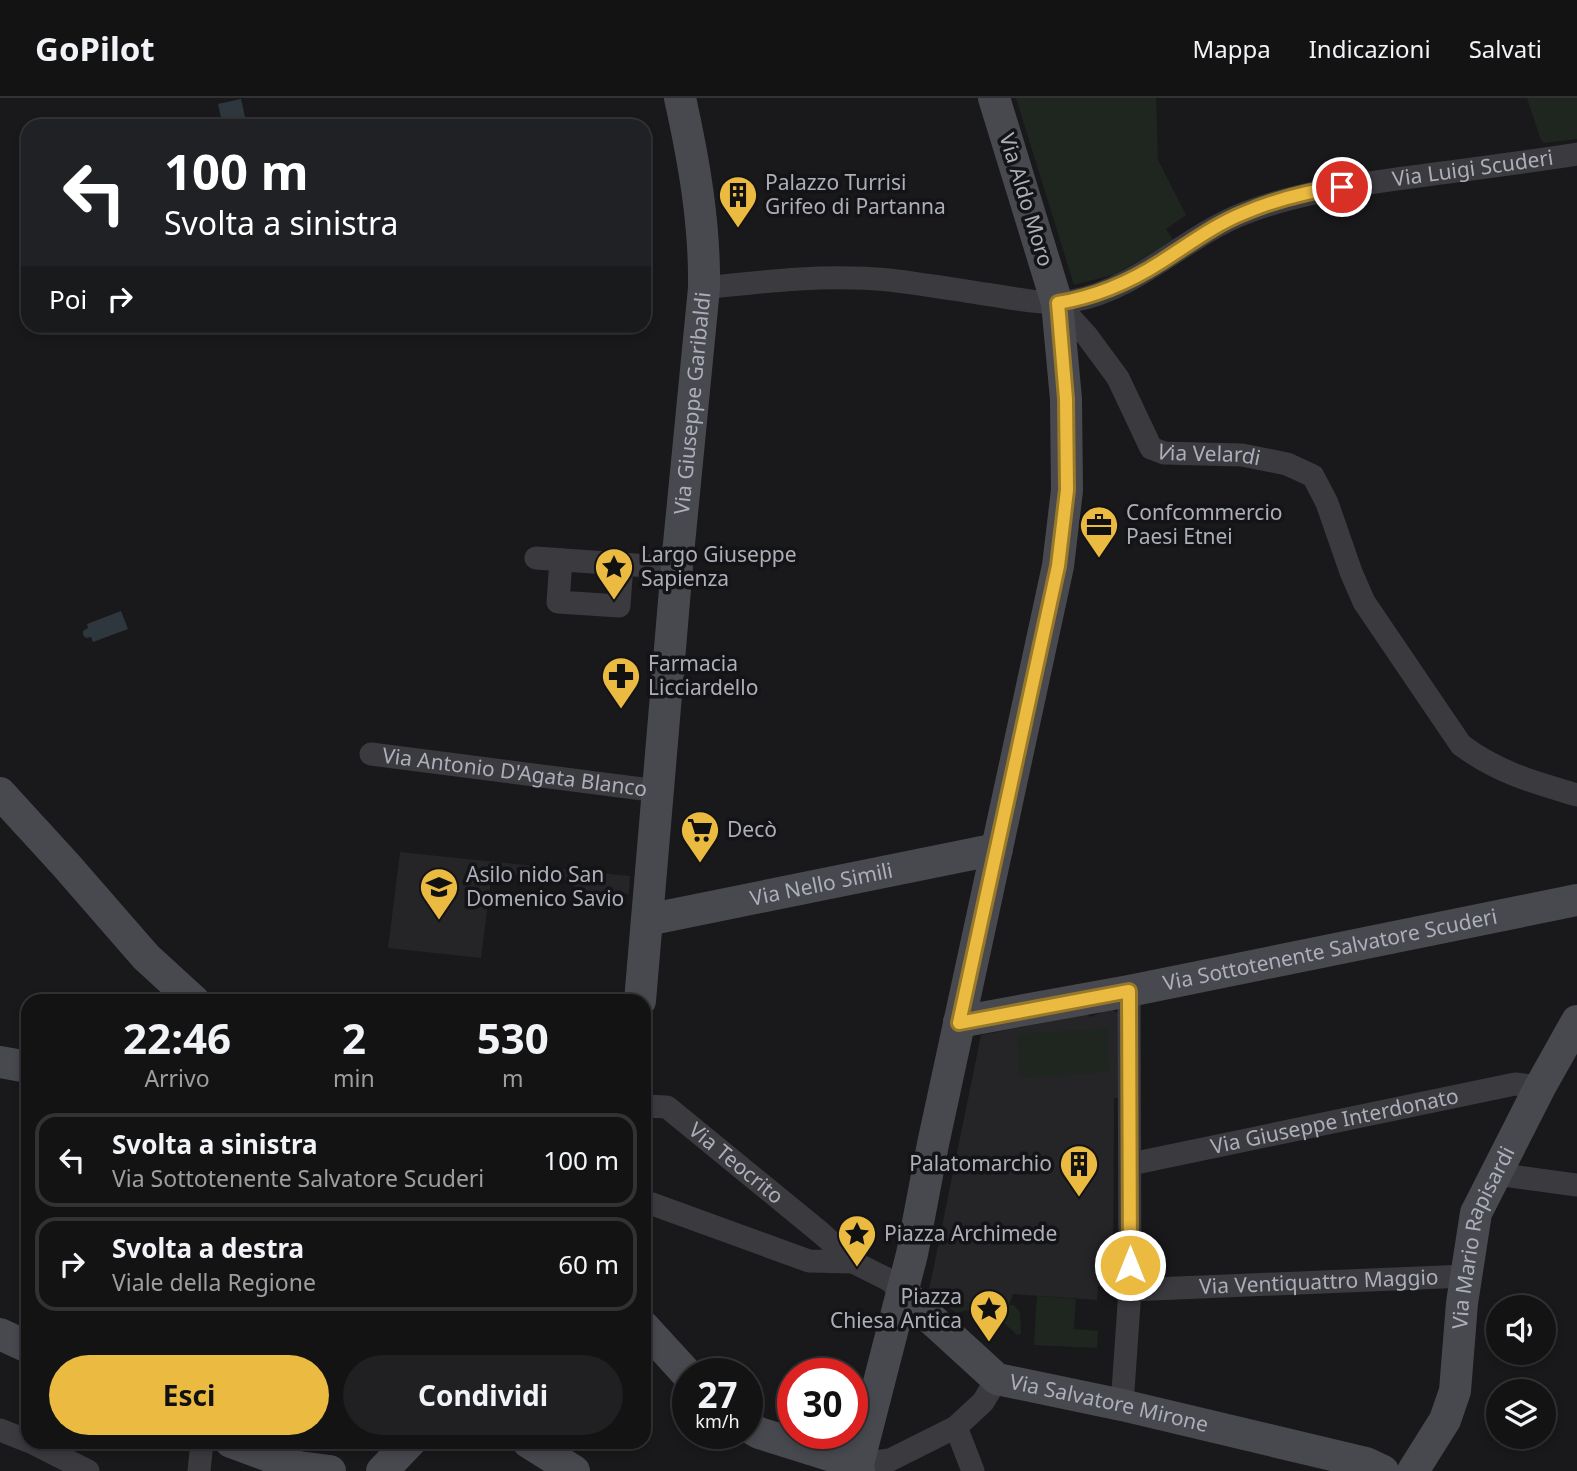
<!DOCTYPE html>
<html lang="it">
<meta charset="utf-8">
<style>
:root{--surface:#131314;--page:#202022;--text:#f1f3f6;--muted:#9d9ea0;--line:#323234;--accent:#eaba41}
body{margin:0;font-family:"Noto Sans",sans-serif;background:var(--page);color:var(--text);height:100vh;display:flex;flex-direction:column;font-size:26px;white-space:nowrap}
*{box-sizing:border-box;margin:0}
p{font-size:23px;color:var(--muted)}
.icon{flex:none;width:38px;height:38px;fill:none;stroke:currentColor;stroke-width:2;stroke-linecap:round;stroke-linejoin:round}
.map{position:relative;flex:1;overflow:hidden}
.details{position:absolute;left:21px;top:896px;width:630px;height:455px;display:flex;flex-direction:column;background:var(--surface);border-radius:21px;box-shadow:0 4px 10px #0003,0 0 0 2px var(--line)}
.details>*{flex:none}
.guide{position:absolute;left:21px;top:21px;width:630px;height:214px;border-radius:21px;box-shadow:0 4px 10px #0003,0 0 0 2px var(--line);background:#202124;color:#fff;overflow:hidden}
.buttons{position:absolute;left:1486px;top:1197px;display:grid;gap:14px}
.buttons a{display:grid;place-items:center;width:70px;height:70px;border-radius:50%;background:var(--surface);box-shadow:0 4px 10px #0003,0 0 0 2px var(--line);font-size:35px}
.speed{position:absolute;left:672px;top:1260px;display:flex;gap:14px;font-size:35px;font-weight:700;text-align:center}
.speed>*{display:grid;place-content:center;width:91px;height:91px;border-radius:50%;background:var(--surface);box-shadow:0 4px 10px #0003,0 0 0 2px var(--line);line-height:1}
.speed small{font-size:18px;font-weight:400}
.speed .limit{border:10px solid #d22;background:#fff;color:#111}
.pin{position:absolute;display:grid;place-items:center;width:60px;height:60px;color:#fff;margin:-30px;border:4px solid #fff;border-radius:50%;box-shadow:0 2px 7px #0007}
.me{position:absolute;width:77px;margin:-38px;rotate:0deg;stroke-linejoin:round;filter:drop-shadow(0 0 5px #0008)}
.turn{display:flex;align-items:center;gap:24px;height:147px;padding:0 28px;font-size:32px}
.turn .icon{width:91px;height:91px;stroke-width:2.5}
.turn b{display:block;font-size:49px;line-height:60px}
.then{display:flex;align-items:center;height:66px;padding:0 28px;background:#0003;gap:14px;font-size:26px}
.eta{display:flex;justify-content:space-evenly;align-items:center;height:119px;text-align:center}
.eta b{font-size:42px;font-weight:700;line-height:49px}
.button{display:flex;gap:14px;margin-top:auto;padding:14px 28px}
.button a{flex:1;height:80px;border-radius:42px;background:var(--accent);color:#111;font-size:28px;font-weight:700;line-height:80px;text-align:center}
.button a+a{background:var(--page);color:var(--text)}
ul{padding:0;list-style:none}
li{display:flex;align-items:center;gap:21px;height:94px;margin:0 14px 10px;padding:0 14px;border:4px solid var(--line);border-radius:21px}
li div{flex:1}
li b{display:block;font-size:26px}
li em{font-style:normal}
header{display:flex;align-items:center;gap:42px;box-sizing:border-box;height:98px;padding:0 35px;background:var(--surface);border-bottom:2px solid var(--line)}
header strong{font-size:33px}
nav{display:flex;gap:38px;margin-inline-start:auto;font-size:24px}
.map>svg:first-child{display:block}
</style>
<header>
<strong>GoPilot</strong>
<nav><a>Mappa</a><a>Indicazioni</a><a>Salvati</a></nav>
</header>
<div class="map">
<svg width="1577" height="1373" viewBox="0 0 1577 1373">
<rect width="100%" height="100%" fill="#19191b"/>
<path fill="#252528" d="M400,754L630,778L629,796L576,792L572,783L500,775L491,782L481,860L388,850Z
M1110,911L1118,915V1000H1114L1113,1189L1098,1188L1097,1202L1013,1196L1009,1207H980L928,1197L981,937L1088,916L1090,919Z"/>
<path fill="#1f2620" d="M1016,0H1156L1158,62L1186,117L1166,131L1173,142L1116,176L1074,187Z
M1527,0H1577V41L1544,45L1541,42Z
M1107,930L1109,974L1020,980L1017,936Z
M1037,1198L1076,1201L1074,1231L1098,1233L1097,1250L1034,1247Z
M942,1200L980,1207H1014L1020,1214L1021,1236L1017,1237C999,1219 983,1206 957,1215L943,1206Z"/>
<path fill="#2f373e" d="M241,1L247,28H223L218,6Z
M121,513L128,531L93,544L91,539L86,540L83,537V533L88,530L87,526Z"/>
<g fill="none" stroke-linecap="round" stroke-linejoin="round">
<g stroke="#3a3a3f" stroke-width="23">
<path id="s1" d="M704,190C767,183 826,176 889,182C925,186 962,193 998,198C1023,202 1047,207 1072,203C1137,192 1185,138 1245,115C1297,95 1350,88 1404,80C1462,72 1520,65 1577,56"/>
<path id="s2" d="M1057,205L1087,238L1118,280L1151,350L1164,355L1242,357L1287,366L1313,378L1327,405L1351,474L1364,504L1461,647C1499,675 1533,684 1577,697"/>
<path d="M536,460L677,470"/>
<path d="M561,462L558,504L619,508L622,466"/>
<path id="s3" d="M371,656L658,693"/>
<path id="s4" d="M644,1008L667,1009L821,1135L853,1164L889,1182L903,1195"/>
<path id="s5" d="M1131,1066L1515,986L1540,989"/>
<path d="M1496,1076L1577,1087"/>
<path d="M644,1103L809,1163L853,1164"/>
<path id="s6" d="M1130,1192L1466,1178"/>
<path d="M1122,1307L1130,1192L1129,893"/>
<path d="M956,1329L973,1373"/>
<path d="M0,1332L28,1343"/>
<path d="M31,1344L88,1373"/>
<path d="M858,1366L890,1362L956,1329L983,1304L997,1281"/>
<path d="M199,1373L202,1344"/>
</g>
<g stroke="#48494f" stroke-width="32">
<path d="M0,695L65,766L146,859L194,903"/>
<path id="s7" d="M647,822L997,751"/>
<path id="s8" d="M640,903L678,456L704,190C705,126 694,63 680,0"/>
<path id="s9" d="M959,924L1129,893L1577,802"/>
<path d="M0,964L28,969"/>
<path id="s10" d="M903,1195L997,1281L1122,1307L1366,1365L1383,1373"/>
<path d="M644,1229L688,1277"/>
<path d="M0,1236L28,1249"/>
<path d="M747,1328L759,1335L858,1366"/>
<path d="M231,1344L299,1369L330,1373"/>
<path d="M528,1344L574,1373"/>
<path d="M382,1373L410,1344"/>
<path d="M859,1373L858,1366L912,1156L933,1046L1058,468L1067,392L1066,301L1057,205L994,0"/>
<path id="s11" d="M1413,1373L1445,1322L1455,1293L1462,1205L1476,1115L1540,989L1577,923"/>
</g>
</g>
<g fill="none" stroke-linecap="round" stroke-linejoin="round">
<g stroke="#98792a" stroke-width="18">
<path id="route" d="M1130,1167L1129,893L959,925L1058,468L1067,392L1066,301L1058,205C1094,199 1130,184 1161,164C1188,147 1214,127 1244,115C1275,102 1309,93 1342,89"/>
</g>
<use href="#route" stroke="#eaba41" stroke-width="12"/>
</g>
<defs>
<g id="building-pin" transform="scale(2.0125)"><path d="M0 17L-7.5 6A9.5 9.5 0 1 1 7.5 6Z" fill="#eaba41" stroke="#141416"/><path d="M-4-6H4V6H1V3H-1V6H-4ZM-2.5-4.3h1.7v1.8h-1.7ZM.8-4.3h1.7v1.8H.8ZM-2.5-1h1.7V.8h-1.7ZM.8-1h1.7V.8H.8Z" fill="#111"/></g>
<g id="office-pin" transform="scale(2.0125)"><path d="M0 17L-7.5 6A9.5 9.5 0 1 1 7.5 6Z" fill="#eaba41" stroke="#141416"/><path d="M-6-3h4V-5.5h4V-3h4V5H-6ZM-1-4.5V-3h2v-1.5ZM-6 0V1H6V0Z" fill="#111"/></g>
<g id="sight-pin" transform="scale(2.0125)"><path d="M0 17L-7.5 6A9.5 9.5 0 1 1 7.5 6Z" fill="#eaba41" stroke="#141416"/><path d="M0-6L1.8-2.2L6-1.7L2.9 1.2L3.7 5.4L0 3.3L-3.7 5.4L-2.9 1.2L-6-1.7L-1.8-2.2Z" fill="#111"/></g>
<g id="pharmacy-pin" transform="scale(2.0125)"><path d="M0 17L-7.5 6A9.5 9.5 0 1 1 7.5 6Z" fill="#eaba41" stroke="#141416"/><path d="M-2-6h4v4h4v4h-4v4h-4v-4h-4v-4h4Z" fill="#111"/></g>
<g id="supermarket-pin" transform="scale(2.0125)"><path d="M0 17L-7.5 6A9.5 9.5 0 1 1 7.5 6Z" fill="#eaba41" stroke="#141416"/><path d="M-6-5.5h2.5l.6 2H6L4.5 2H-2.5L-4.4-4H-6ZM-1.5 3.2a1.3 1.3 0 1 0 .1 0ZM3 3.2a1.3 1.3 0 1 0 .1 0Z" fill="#111"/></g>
<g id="school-pin" transform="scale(2.0125)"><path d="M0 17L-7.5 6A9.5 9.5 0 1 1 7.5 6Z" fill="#eaba41" stroke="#141416"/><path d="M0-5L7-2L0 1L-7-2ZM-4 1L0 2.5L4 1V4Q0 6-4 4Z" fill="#111"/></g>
</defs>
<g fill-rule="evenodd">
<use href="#building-pin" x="738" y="97"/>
<use href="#office-pin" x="1099" y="427"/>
<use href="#sight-pin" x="614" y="469"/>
<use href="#pharmacy-pin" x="621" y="578"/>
<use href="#supermarket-pin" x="700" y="732"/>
<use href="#school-pin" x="439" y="789"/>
<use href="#building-pin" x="1079" y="1066"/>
<use href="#sight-pin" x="857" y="1136"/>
<use href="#sight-pin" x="989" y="1211"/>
</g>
<g text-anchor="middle" stroke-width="7" stroke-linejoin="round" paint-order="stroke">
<g font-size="21" fill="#acafba" stroke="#141416">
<text dy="7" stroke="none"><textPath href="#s1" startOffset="798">Via Luigi Scuderi</textPath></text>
<text transform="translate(1026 102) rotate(73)" y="7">Via Aldo Moro</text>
<text dy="7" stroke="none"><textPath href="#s8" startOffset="600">Via Giuseppe Garibaldi</textPath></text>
<text dy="7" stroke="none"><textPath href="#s2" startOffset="233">Via Velardi</textPath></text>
<text dy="7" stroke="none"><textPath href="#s3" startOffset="145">Via Antonio D'Agata Blanco</textPath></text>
<text dy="7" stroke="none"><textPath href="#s7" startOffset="178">Via Nello Simili</textPath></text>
<text dy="7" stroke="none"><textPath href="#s9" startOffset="378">Via Sottotenente Salvatore Scuderi</textPath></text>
<text dy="7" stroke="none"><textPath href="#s5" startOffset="208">Via Giuseppe Interdonato</textPath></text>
<text dy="7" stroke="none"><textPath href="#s4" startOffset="112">Via Teocrito</textPath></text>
<text dy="7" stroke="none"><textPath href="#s11" startOffset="248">Via Mario Rapisardi</textPath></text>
<text dy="7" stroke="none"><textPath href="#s6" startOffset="189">Via Ventiquattro Maggio</textPath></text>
<text dy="7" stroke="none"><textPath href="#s10" startOffset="242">Via Salvatore Mirone</textPath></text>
</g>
<g font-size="21" fill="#acafba" stroke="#141416" text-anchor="start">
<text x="765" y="92">Palazzo Turrisi<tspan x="765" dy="24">Grifeo di Partanna</tspan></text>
<text x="1126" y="422">Confcommercio<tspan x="1126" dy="24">Paesi Etnei</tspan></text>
<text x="641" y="464">Largo Giuseppe<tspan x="641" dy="24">Sapienza</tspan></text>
<text x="648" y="573">Farmacia<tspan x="648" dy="24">Licciardello</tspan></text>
<text x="727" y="739">Decò</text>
<text x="466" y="784">Asilo nido San<tspan x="466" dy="24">Domenico Savio</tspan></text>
<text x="1052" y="1073" text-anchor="end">Palatomarchio</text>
<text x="884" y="1143">Piazza Archimede</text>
<text x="962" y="1206" text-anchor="end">Piazza<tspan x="962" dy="24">Chiesa Antica</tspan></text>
</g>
</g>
</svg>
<div class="buttons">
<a><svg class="icon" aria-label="sound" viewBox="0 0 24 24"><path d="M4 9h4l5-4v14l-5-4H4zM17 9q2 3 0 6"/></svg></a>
<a><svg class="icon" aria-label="layers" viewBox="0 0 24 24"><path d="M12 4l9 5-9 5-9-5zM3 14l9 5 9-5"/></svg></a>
</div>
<div class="speed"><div>27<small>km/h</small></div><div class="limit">30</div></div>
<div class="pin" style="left:1342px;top:89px;background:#d93025"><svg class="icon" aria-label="arrive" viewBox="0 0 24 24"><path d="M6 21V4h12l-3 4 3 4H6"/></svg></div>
<svg class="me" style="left:1130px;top:1167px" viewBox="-20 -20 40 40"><circle r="17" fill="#eaba41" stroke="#fff" stroke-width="3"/><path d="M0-11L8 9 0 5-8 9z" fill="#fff"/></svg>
<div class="guide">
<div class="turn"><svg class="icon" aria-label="left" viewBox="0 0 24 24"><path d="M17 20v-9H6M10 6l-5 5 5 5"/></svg><div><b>100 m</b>Svolta a sinistra</div></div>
<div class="then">Poi<svg class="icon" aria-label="right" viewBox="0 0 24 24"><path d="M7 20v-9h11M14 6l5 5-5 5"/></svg></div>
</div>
<section class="details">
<div class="eta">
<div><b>22:46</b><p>Arrivo</p></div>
<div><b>2</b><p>min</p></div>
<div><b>530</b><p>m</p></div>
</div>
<ul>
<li><svg class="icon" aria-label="left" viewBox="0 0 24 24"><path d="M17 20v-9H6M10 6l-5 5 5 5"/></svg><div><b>Svolta a sinistra</b><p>Via Sottotenente Salvatore Scuderi</p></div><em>100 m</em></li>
<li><svg class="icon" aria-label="right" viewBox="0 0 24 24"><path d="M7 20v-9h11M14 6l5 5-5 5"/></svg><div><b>Svolta a destra</b><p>Viale della Regione</p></div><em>60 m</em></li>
</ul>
<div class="button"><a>Esci</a><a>Condividi</a></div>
</section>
</div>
